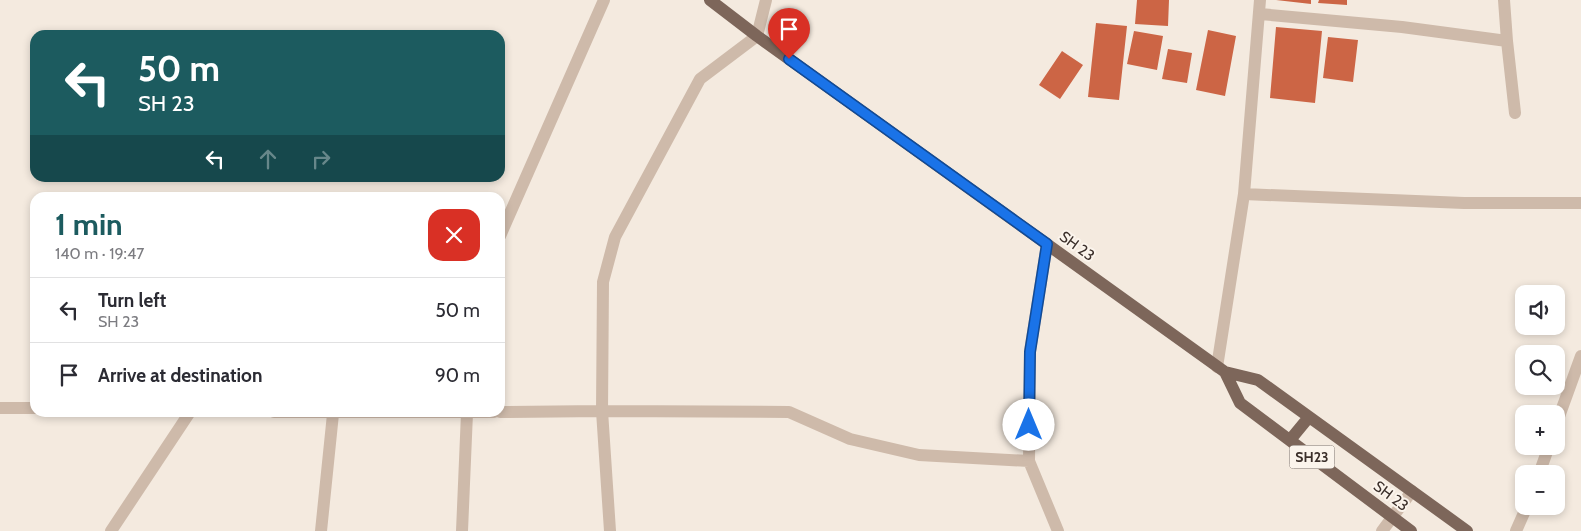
<!DOCTYPE html>
<meta charset="utf-8">
<style>
:root{--surface:#fff;--page:#f2f2f3;--text:#2b2b33;--muted:#7c7c81;--line:#e1e1e2;--accent:#1c5b5f}
body{margin:0;font-family:Cabin,sans-serif;background:var(--page);color:var(--text);height:100vh;display:flex;flex-direction:column;font-size:19px;white-space:nowrap}
*{box-sizing:border-box;margin:0}
p{font-size:16px;color:var(--muted)}
.icon{flex:none;width:28px;height:28px;fill:none;stroke:currentColor;stroke-width:2;stroke-linecap:round;stroke-linejoin:round}
.map{position:relative;flex:1;overflow:hidden}
.details{position:absolute;left:30px;top:192px;width:475px;height:225px;display:flex;flex-direction:column;background:var(--surface);border-radius:15px;box-shadow:0 2px 8px #0003}
.details>*{flex:none}
.banner{position:absolute;left:30px;top:30px;width:475px;height:152px;border-radius:15px;box-shadow:0 2px 8px #0003;background:#1c5b5f;color:#fff;overflow:hidden}
.tools{position:absolute;left:1515px;top:285px;display:grid;gap:10px}
.tools a{display:grid;place-items:center;width:50px;height:50px;border-radius:10px;background:var(--surface);box-shadow:0 2px 8px #0003;font-size:25px}
.pin{position:absolute;display:grid;place-items:center;width:42px;height:42px;color:#fff;margin:-51px -21px;border-radius:50% 50% 50% 0;rotate:-45deg;box-shadow:0 0 5px #0007}
.pin .icon{rotate:45deg}
.me{position:absolute;width:55px;margin:-28px;rotate:0deg;stroke-linejoin:round;filter:drop-shadow(0 0 4px #0008)}
.turn{display:flex;align-items:center;gap:18px;height:105px;padding:0 25px;font-size:22px}
.turn .icon{width:65px;height:65px;stroke-width:2.5}
.turn b{display:block;font-size:35px;line-height:42px}
.lanes{display:flex;align-items:center;height:48px;padding:0 25px;background:#0003;justify-content:center;gap:25px;direction:ltr}
.lanes .off{opacity:.35}
.round{display:grid;place-items:center;flex:none;width:52px;height:52px;border-radius:15px;background:var(--page)}
.summary{display:flex;align-items:center;justify-content:space-between;height:85px;padding:0 25px}
h1{font-size:30px;font-weight:700;line-height:38px;color:var(--accent)}
ul{padding:0;list-style:none}
li{display:flex;align-items:center;gap:15px;height:65px;padding:0 25px;border-top:1px solid var(--line)}
li div{flex:1}
li b{display:block;font-size:19px}
li em{font-style:normal}
.map>svg:first-child{display:block}
</style>
<div class="map">
<svg width="1581" height="531" viewBox="0 0 1581 531">
<rect width="100%" height="100%" fill="#f4eadf"/>
<path fill="#cc6545" d="M1137,0H1169L1168,26L1135,24Z
M1276,0H1311V4Z
M1319,0H1347V5L1318,3Z
M1096,23L1127,26L1119,100L1088,97Z
M1276,27L1322,31L1315,103L1270,98Z
M1208,30L1236,36L1225,96L1196,90Z
M1134,31L1163,36L1157,70L1127,64Z
M1328,37L1358,40L1353,82L1323,78Z
M1168,49L1192,53L1187,83L1162,79Z
M1062,51L1083,65L1060,99L1039,85Z"/>
<g fill="none" stroke-linecap="round" stroke-linejoin="round">
<path stroke="#cebaaa" stroke-width="12" d="M1260,14L1402,27L1507,41L1504,0
M1507,41L1515,113
M1244,194L1464,203H1581
M500,236L604,0
M1047,244L1030,351L1029,461L1058,531
M1217,367L1244,194L1260,0
M0,408H35
M274,412H494
M500,412L602,411L789,412L850,439L919,455L1029,461
M1556,425L1581,356
M1539,474L1549,446
M111,531L190,412
M321,531L333,414
M462,531L467,413
M610,531L602,411L603,282L615,237L700,79L757,36L766,0
M1382,531L1412,491
M1516,531L1527,506"/>
<path stroke="#7d665a" stroke-width="12" d="M710,0L757,36L1225,372L1240,403L1411,531
M1225,372L1258,380L1467,531
M1290,440L1309,417"/>
</g>
<g fill="none" stroke-linecap="round" stroke-linejoin="round">
<g stroke="#114b97" stroke-width="12">
<path id="route" d="M789,59L1047,244L1030,352L1029,425"/>
</g>
<use href="#route" stroke="#1a73e8" stroke-width="9"/>
</g>
<g text-anchor="middle" stroke-width="4" stroke-linejoin="round" paint-order="stroke">
<rect fill="#fbf4ec" stroke="#756a64" stroke-width="1" x="1289.5" y="445.5" width="45" height="23" rx="4"/>
<g font-size="14" font-weight="bold" fill="#3b2f2a">
<text x="1312" y="462">SH23</text>
</g>
<g font-size="15" fill="#3b2f2a" stroke="#fbf4ec">
<text transform="translate(1077 246) rotate(36)" y="5">SH 23</text>
<text transform="translate(1391 496) rotate(37)" y="5">SH 23</text>
</g>
</g>
</svg>
<div class="tools">
<a><svg class="icon" aria-label="sound" viewBox="0 0 24 24"><path d="M4 9h4l5-4v14l-5-4H4zM17 9q2 3 0 6"/></svg></a>
<a><svg class="icon" aria-label="search" viewBox="0 0 24 24"><circle cx="10" cy="10" r="6"/><path d="M15 15l6 6"/></svg></a>
<a>+</a>
<a>−</a>
</div>
<div class="pin" style="left:789px;top:59px;background:#d93025"><svg class="icon" aria-label="arrive" viewBox="0 0 24 24"><path d="M6 21V4h12l-3 4 3 4H6"/></svg></div>
<svg class="me" style="left:1029px;top:425px" viewBox="-20 -20 40 40"><circle r="19" fill="#fff"/><path d="M0-13L10 11 0 6-10 11z" fill="#1a73e8"/></svg>
<div class="banner">
<div class="turn"><svg class="icon" aria-label="left" viewBox="0 0 24 24"><path d="M17 20v-9H6M10 6l-5 5 5 5"/></svg><div><b>50 m</b>SH 23</div></div>
<div class="lanes"><svg class="icon" aria-label="left" viewBox="0 0 24 24"><path d="M17 20v-9H6M10 6l-5 5 5 5"/></svg><svg class="icon off" aria-label="ahead" viewBox="0 0 24 24"><path d="M12 20V5M6 11l6-6 6 6"/></svg><svg class="icon off" aria-label="right" viewBox="0 0 24 24"><path d="M7 20v-9h11M14 6l5 5-5 5"/></svg></div>
</div>
<section class="details">
<div class="summary"><div><h1>1 min</h1><p>140 m · 19:47</p></div><a class="round" style="background:#d93025;color:#fff"><svg class="icon" aria-label="close" viewBox="0 0 24 24"><path d="M6 6l12 12M18 6L6 18"/></svg></a></div>
<ul>
<li><svg class="icon" aria-label="left" viewBox="0 0 24 24"><path d="M17 20v-9H6M10 6l-5 5 5 5"/></svg><div><b>Turn left</b><p>SH 23</p></div><em>50 m</em></li>
<li><svg class="icon" aria-label="arrive" viewBox="0 0 24 24"><path d="M6 21V4h12l-3 4 3 4H6"/></svg><div><b>Arrive at destination</b></div><em>90 m</em></li>
</ul>
</section>
</div>
